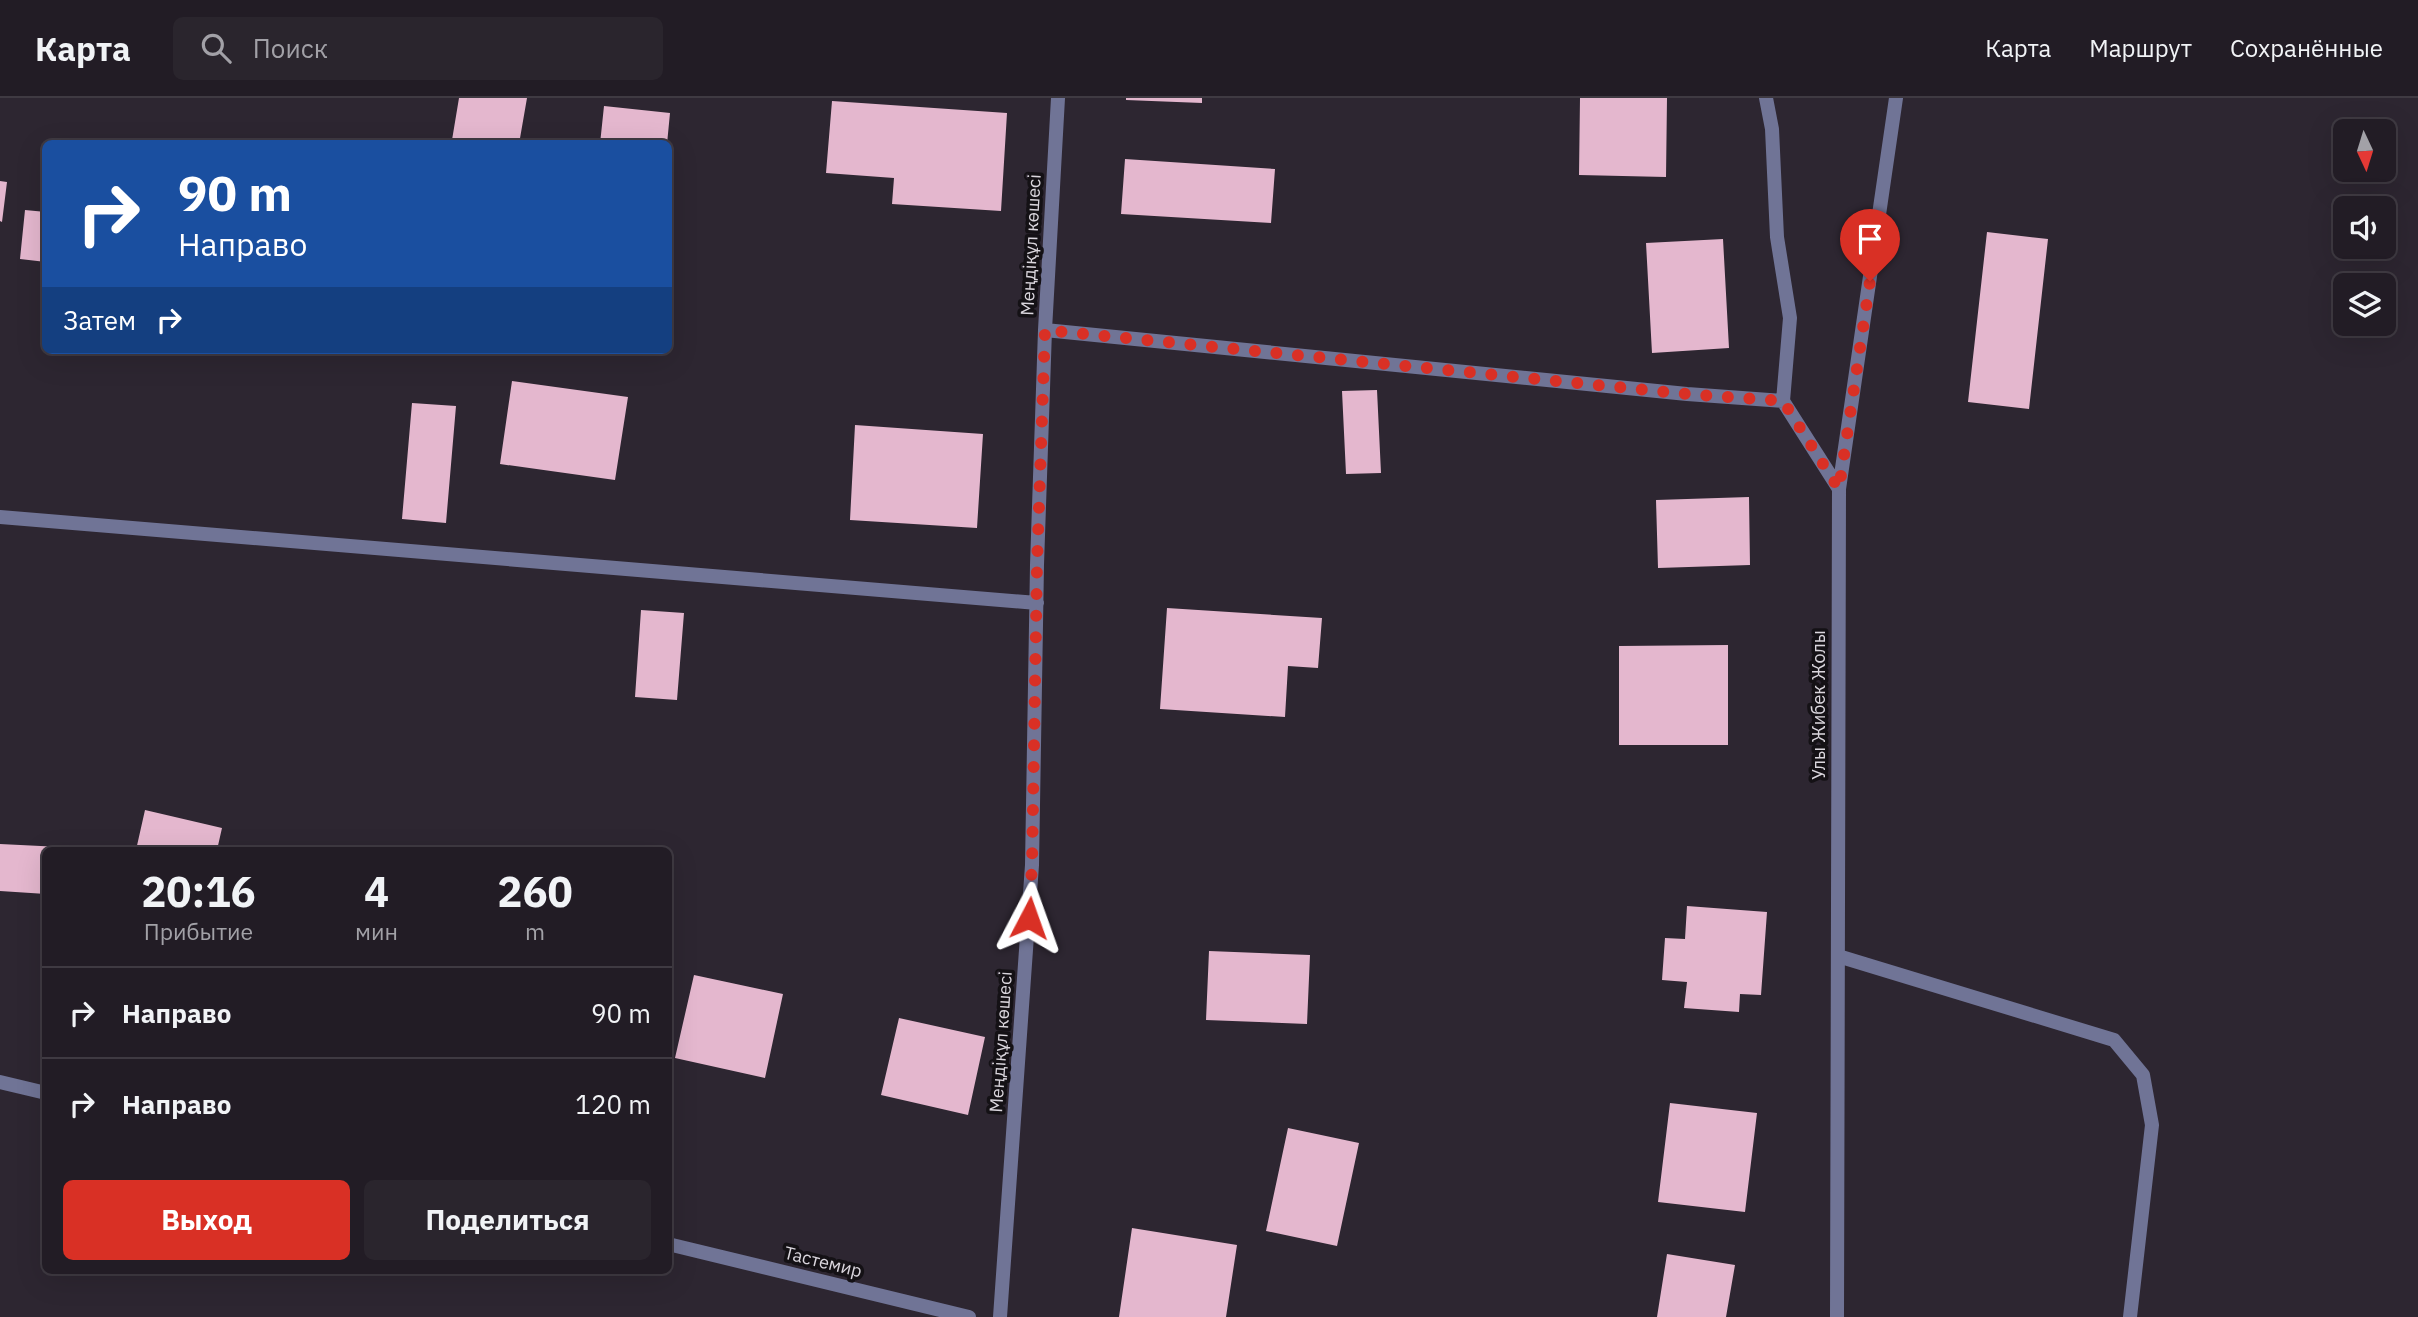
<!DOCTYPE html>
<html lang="ru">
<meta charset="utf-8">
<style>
:root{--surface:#221c25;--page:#2a252d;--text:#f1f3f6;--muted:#a2a1a7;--line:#3f3a42;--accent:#d93025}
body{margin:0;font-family:"IBM Plex Sans",sans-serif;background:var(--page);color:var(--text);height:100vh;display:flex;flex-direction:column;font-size:26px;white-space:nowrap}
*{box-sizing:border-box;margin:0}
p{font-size:23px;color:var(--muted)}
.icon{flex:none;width:38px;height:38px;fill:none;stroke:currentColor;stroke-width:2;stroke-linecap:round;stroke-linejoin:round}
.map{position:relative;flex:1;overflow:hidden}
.side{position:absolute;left:42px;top:749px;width:630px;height:427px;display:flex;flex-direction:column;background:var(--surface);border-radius:10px;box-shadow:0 7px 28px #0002,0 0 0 2px var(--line)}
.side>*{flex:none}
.top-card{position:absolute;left:42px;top:42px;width:630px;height:214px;border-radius:10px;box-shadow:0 7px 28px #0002,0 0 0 2px var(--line);background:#1a4fa0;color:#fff;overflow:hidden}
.needle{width:46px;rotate:176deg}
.tools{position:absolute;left:2333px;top:21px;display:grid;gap:14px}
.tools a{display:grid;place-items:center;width:63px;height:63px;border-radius:10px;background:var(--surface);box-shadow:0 7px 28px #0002,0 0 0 2px var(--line);font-size:35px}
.pin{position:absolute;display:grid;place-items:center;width:60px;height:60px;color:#fff;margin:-72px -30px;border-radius:50% 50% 50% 0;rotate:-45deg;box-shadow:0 0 7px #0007}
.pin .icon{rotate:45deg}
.me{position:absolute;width:77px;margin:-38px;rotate:4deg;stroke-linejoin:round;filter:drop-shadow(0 0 5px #0008)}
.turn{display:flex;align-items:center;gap:24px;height:147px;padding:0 21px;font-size:32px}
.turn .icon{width:91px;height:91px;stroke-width:2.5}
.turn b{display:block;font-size:49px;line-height:60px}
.then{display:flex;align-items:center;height:66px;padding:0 21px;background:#0003;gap:14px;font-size:26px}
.eta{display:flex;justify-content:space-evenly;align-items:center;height:119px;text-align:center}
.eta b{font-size:42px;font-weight:700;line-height:49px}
.primary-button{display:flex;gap:14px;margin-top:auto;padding:14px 21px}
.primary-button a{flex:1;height:80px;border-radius:10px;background:var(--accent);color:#fff;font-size:28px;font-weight:700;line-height:80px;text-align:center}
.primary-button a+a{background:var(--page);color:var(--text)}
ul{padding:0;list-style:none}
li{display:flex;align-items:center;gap:21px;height:91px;padding:0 21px;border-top:2px solid var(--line)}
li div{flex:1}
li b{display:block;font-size:26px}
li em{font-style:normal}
header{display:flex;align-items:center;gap:42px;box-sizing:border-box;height:98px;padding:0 35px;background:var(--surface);border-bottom:2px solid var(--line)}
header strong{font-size:33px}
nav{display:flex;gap:38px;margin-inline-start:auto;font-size:24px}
.search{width:490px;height:63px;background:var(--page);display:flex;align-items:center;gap:18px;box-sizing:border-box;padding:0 24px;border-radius:10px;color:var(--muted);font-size:26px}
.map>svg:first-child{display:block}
</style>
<header>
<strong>Карта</strong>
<div class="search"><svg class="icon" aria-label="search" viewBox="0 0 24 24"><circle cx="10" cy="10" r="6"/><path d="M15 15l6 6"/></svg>Поиск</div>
<nav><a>Карта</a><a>Маршрут</a><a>Сохранённые</a></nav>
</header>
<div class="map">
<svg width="2418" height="1219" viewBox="0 0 2418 1219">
<rect width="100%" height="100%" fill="#2d2631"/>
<path fill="#e4b7ce" d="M459,0H527L519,46H476L452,42Z
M1126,0H1202V5L1126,2Z
M1580,0H1667L1666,79L1579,77Z
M832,3L1007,15L1001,113L892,106L894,80L826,75Z
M604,8L670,15L667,46H600Z
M1125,61L1275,71L1271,125L1121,116Z
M0,83L7,84L2,124L0,123Z
M25,112L46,114V164L20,161Z
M1987,134L2048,141L2029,311L1968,304Z
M1723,141L1729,250L1652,255L1646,145Z
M512,283L628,299L615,382L500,366Z
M1377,292L1381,375L1346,376L1342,293Z
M412,305L456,308L446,425L402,421Z
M855,327L983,336L977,430L850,422Z
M1749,399L1750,467L1658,470L1656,402Z
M1167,510L1322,520L1318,570L1288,568L1285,619L1160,611Z
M641,512L684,515L677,602L635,599Z
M1728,547V647H1619V548Z
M145,712L222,730L217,752H136Z
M0,746L61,749L60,752H46V796L0,793Z
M244,747L261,752H243Z
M1687,808L1767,814L1761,897L1740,896L1739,914L1684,910L1687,884L1662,882L1665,840L1685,841Z
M1209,853L1310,857L1307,926L1206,922Z
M694,877L783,896L765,980L675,960Z
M899,920L985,939L968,1017L881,997Z
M1670,1005L1757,1015L1745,1114L1658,1104Z
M1288,1030L1359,1045L1337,1148L1266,1133Z
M1132,1130L1237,1147L1226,1219H1119Z
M1667,1156L1735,1167L1726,1219H1657Z"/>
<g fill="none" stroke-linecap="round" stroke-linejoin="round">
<path stroke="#707496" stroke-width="14" d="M1766,0L1772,31L1777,139L1790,220L1783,303L1839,391
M1045,232L1687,296L1783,303
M0,419L1037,505
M1838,858L2114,942L2143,977L2152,1027L2130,1219
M0,984L46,995
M668,1146L969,1219
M1000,1219L1032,767L1037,467L1045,232L1058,0
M1837,1219L1839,391L1896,0"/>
</g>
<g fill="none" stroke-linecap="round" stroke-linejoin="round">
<path stroke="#d93025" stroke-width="12" stroke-dasharray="0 21.6" d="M1029,820L1032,767L1037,467L1045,232L1687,296L1783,303L1839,391L1870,183"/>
</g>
<g text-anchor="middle" stroke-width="7" stroke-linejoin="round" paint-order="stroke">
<g font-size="18" fill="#dad6dd" stroke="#141115">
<text transform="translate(1031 147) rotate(-87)" y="6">Меңдіқұл көшесі</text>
<text transform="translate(1819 607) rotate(-90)" y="6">Улы Жибек Жолы</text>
<text transform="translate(1001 944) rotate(-86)" y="6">Меңдіқұл көшесі</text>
<text transform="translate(823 1164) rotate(14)" y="6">Тастемир</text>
</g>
</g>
</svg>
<div class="tools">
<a><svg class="needle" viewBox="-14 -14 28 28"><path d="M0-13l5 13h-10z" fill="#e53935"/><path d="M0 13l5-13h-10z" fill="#a2a1a7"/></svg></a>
<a><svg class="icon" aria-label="sound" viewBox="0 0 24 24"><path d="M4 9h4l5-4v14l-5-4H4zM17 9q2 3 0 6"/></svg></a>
<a><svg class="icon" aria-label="layers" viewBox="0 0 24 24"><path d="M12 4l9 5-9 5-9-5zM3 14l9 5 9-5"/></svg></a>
</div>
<div class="pin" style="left:1870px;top:183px;background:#d93025"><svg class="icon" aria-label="arrive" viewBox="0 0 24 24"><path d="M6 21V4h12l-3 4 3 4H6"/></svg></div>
<svg class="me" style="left:1029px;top:820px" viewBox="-20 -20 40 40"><path d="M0-17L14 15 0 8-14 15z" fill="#d93025" stroke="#fff" stroke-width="4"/></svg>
<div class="top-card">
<div class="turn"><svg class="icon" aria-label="right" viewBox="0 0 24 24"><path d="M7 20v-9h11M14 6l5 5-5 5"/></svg><div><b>90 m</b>Направо</div></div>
<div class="then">Затем<svg class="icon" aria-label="right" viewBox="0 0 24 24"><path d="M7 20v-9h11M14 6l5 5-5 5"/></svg></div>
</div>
<section class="side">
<div class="eta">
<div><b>20:16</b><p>Прибытие</p></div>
<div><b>4</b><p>мин</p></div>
<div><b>260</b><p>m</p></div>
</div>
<ul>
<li><svg class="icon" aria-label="right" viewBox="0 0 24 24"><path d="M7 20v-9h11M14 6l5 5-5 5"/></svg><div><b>Направо</b></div><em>90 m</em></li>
<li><svg class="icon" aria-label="right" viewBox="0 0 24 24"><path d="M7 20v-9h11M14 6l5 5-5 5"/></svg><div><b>Направо</b></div><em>120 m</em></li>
</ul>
<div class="primary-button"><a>Выход</a><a>Поделиться</a></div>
</section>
</div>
